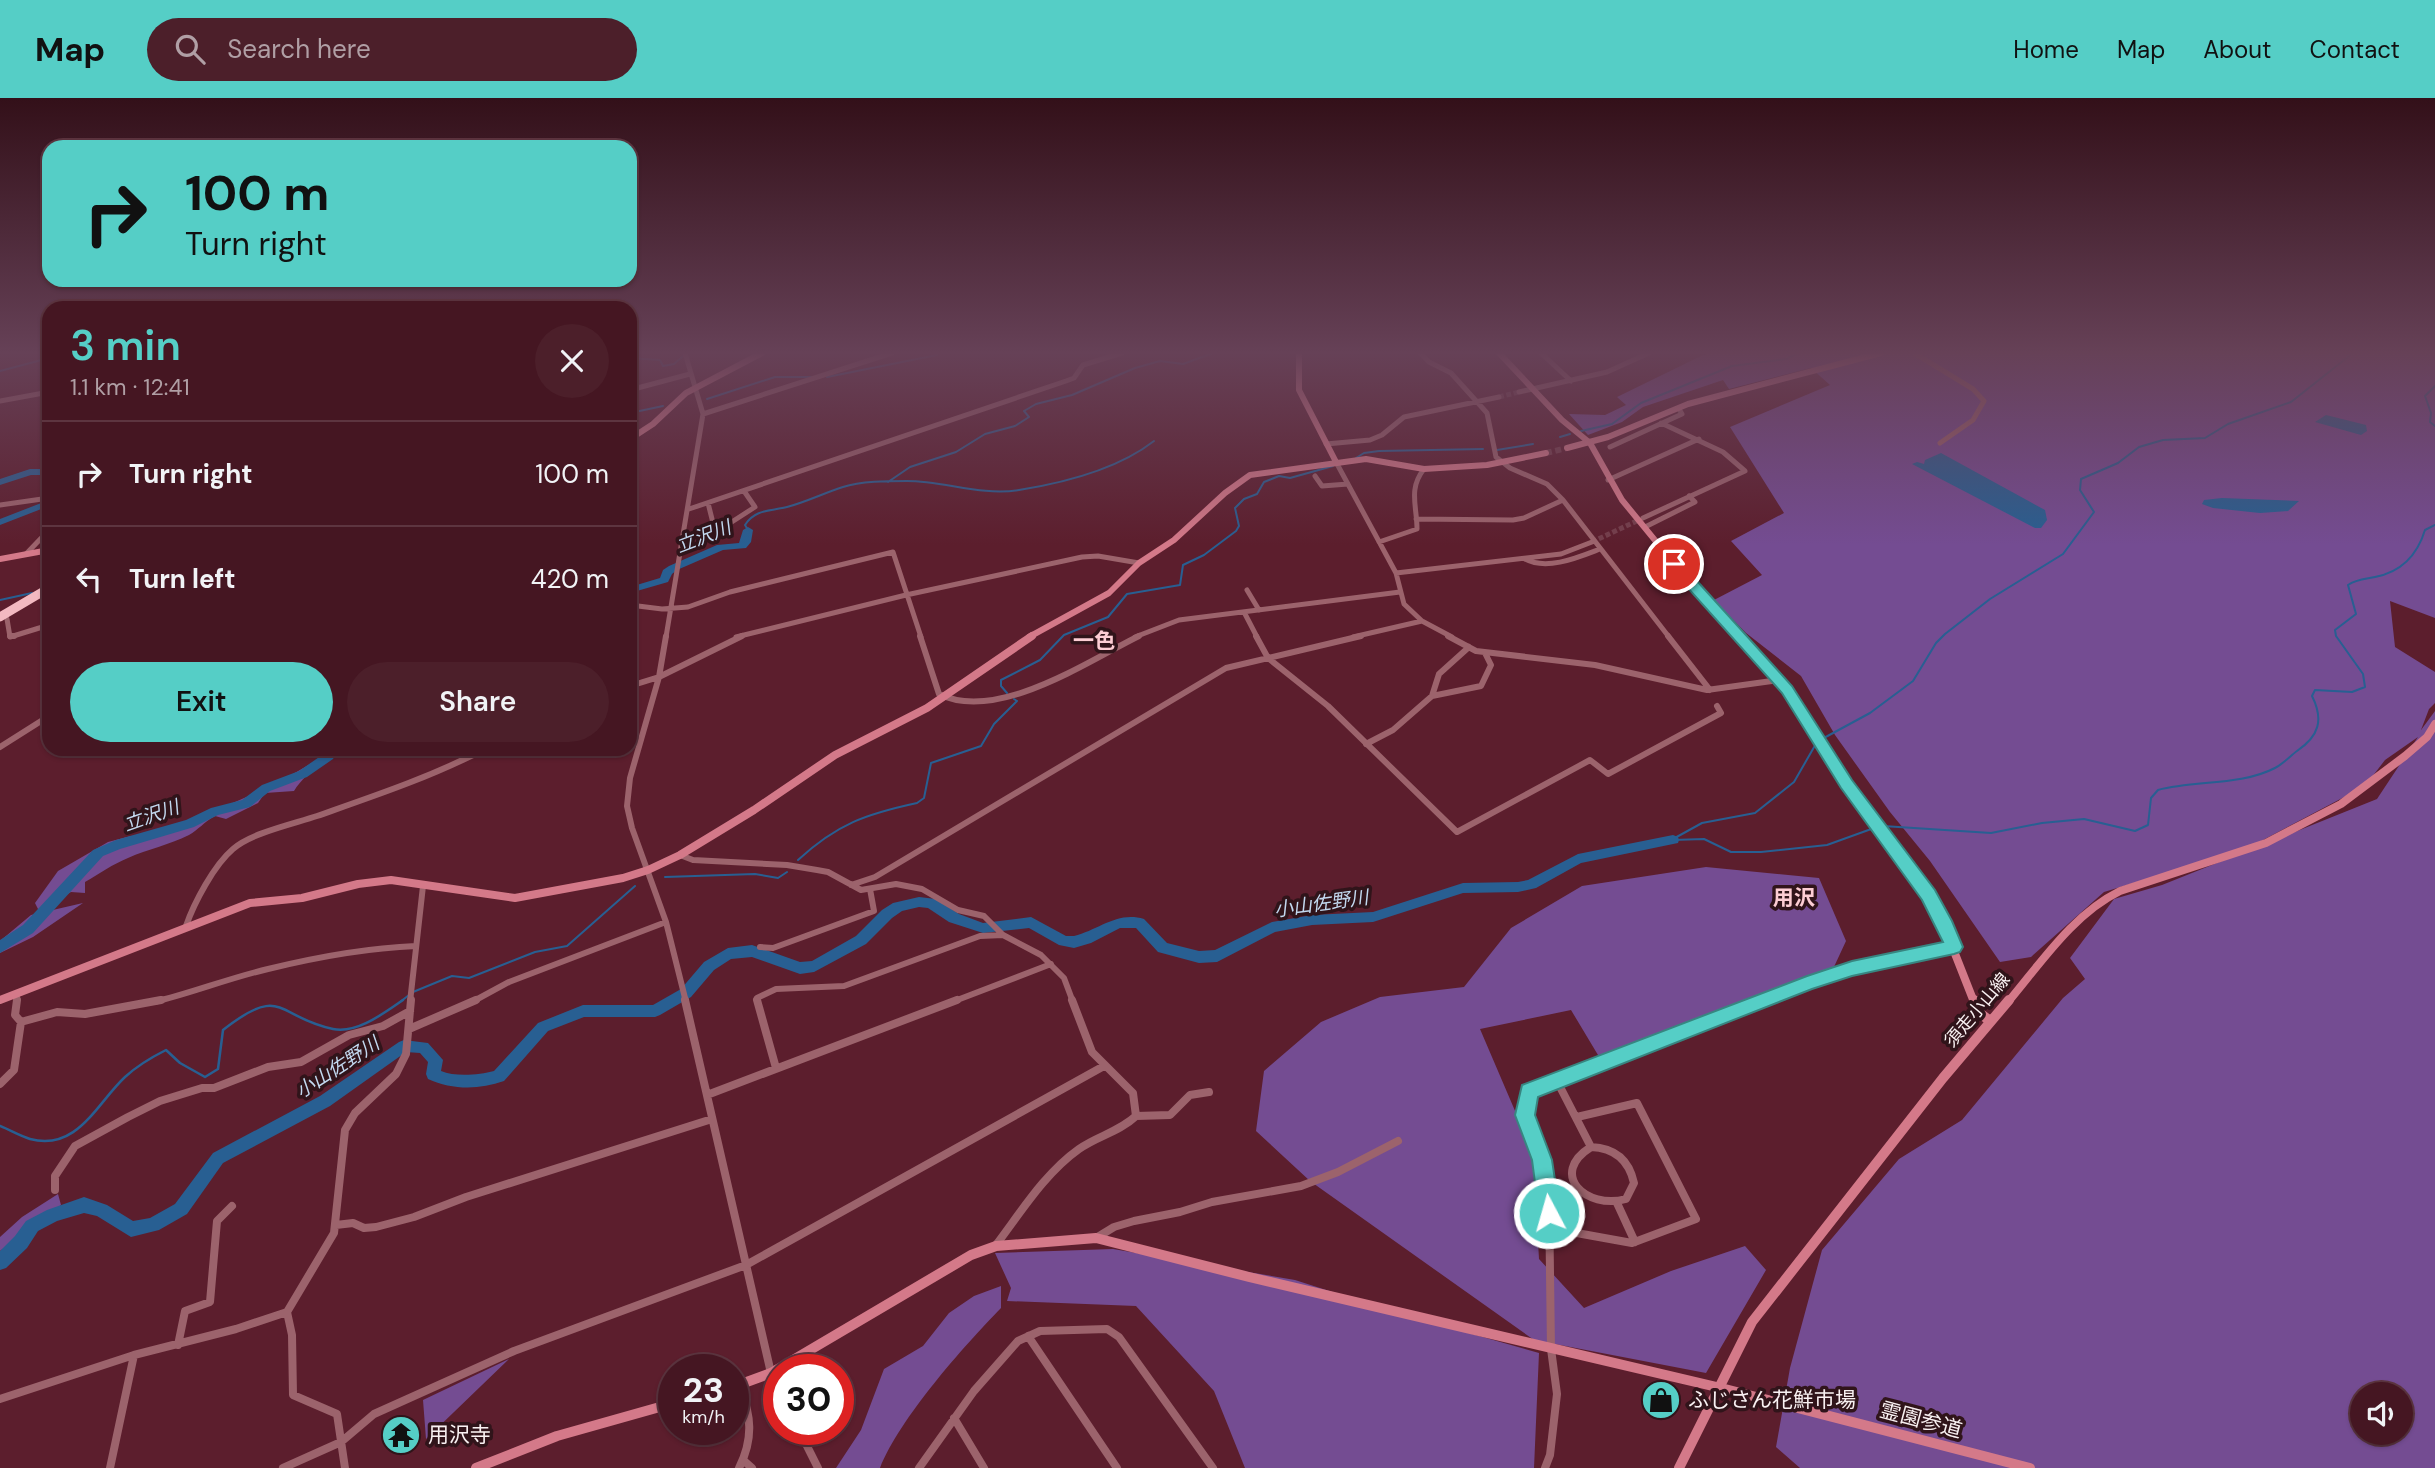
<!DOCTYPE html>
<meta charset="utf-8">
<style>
:root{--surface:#451622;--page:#4c1f2a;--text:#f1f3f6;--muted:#b09fa5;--line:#5d3540;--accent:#55cec6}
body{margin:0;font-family:"DM Sans","Noto Sans JP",sans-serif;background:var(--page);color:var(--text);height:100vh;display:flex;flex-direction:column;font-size:26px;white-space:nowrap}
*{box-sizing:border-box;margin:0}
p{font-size:23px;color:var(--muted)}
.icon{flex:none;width:38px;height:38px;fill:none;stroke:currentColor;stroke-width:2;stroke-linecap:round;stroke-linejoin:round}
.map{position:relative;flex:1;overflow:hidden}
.drawer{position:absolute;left:42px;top:203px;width:595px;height:455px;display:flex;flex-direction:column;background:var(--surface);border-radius:21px;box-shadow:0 2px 5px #0004,0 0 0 2px var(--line)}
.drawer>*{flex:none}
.top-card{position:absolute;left:42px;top:42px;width:595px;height:147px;border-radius:21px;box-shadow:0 2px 5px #0004,0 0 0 2px var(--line);background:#55cec6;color:#111;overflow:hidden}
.fabs{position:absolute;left:2350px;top:1284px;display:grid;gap:14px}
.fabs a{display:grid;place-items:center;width:63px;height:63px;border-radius:50%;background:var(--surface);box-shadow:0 2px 5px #0004,0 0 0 2px var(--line);font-size:35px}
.speed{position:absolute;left:658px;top:1256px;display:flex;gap:14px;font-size:35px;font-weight:700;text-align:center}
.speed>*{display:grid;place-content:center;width:91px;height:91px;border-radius:50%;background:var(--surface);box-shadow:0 2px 5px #0004,0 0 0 2px var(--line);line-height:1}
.speed small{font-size:18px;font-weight:400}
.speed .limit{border:10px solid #d22;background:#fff;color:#111}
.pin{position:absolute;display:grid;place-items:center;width:60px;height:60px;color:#fff;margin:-30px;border:4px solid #fff;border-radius:50%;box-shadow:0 2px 7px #0007}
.me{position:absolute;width:77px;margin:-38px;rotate:354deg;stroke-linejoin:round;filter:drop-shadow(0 0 5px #0008)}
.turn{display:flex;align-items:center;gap:24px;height:147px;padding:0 28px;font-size:32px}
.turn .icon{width:91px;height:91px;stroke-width:2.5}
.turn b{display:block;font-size:49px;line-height:60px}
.round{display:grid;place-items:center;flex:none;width:74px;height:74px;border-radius:37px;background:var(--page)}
.summary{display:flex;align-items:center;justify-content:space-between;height:119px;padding:0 28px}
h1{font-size:42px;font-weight:600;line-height:52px;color:var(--accent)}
.action{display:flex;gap:14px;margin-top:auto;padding:14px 28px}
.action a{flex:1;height:80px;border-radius:42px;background:var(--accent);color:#111;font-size:28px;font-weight:600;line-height:80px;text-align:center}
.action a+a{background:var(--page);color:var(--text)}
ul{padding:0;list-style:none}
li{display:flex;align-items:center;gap:21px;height:105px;padding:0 28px;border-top:2px solid var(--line)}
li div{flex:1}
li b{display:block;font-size:26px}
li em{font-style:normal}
header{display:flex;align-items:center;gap:42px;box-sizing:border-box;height:98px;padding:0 35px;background:var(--accent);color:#111}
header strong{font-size:33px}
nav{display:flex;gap:38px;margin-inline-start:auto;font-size:24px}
.search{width:490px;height:63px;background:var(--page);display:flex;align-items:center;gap:18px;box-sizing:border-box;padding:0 24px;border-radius:38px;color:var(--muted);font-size:26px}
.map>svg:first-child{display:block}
</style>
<header>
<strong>Map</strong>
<div class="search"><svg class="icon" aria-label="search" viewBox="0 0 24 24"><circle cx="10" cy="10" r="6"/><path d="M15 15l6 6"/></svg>Search here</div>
<nav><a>Home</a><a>Map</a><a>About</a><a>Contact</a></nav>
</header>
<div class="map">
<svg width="2435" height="1370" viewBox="0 0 2435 1370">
<rect width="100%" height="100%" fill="#5c1e2d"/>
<path fill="#744c92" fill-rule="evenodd" d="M1713,255H2435V520L2390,503L2395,549L2435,574V605L2429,611L2421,632L2435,613V1370H1800L1776,1349L1790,1270L1822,1152L1899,1061L1962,1022L2063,900L2085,881L2070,860L2114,801L2162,787L2377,701L2418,639L2385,662L2365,688L2246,751L2104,794L2031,859L2000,864L1930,763L1890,714L1835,637L1801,578L1746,535L1714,502L1762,477L1731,443L1784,415L1730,329L1830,287L1811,270L1729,291L1723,282L1643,309L1622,324L1588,337L1569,316L1605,317L1626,307L1617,299L1703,257ZM2362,1297H2401V1335H2362Z
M329,655C318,669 303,678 294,693L265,695L258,705L226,721L215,718C204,724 198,732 189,737C169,747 148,751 128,760C113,766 99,776 85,784V795L71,794L39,813L35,805L58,773L108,744L131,738L149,737L193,722L205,714L226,708L276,686Z
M1706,769L1819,780L1846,843L1833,871L1802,893L1697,924L1601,962L1571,912L1480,931L1533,1055L1539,1161L1584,1210L1671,1173L1745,1148L1766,1172L1706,1275L1534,1242L1310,1083L1256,1033L1264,973L1321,924L1380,899L1464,889L1511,830L1582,788Z
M83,805L33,839L0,855V843L31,817Z
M58,1096L61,1107L0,1153V1139L22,1119Z
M1113,1151L1295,1182L1398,1215L1539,1255L1534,1370H1245L1214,1293L1136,1208L1007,1203L1011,1190L995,1155Z
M1001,1188V1210C963,1249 900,1320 880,1370H836L861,1332L884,1271L923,1248L949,1215L974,1198Z
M509,1261L426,1341L423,1302Z"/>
<path fill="#285f92" d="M2326,317L2366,327L2367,333L2361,337L2315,324Z
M1941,355L2045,412L2047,422L2041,430H2035L1912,366L1917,364L1924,366L1925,362Z
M2222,400L2299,403L2288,413L2260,415L2213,410L2202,406L2204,402Z"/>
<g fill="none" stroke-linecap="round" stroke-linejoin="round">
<path stroke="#285f92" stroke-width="2" d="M630,260L660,262L663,268L674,266L683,258
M0,273L49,260
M827,279L937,257
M2435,288L2425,298L2431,315L2430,324L2435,328
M707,301L775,279H811
M630,315L663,308
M1581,333L1612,326L1641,305L1732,268L1786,261L1799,255
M1560,339L1570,336
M1497,352L1533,346
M1356,360L1364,355L1379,353L1483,351
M888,384L910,369L956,354L985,336L1015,328L1029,319L1024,313L1036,306L1072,297L1135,270L1160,263L1183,266L1213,255
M748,432L745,427C755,411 771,413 787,409C806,404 824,395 843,389C861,383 887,383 907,383C945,383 980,398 1019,392C1063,385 1118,371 1154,343
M0,502L32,495
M1007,595L1001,588V582L1040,562L1064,537L1108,519L1127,496L1180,487L1183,467L1204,457L1236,433L1239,428L1235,410L1244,401L1257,396L1264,384L1279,378L1290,380L1333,368
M1822,641L1870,615L1913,583L1936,545L1945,536L1990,501L2063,456L2094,414L2080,392L2081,381L2118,365L2139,349L2163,342L2205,340L2228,326L2291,304L2353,255
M1883,728L1991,735L2042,725L2084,721L2135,733L2148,727L2151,700L2158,692C2196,682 2240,688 2275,670C2283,666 2290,658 2297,653C2319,638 2324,622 2312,598L2315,592L2352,594L2365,589L2363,576L2336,538L2335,532L2356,516L2348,487C2356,481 2365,481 2375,479C2401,474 2417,458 2425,432L2435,427
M1673,741L1702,725L1755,715L1794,684L1817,644
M1673,742L1704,741L1731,754H1761L1827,747L1874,730
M798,762C837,726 866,716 917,705L924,700L931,665L981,648L994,626L1017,603L1014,601
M665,779L755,776L778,780L787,774
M413,894L452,878L469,880L535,854L567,848L635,788
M400,904L409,897"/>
<path stroke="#285f92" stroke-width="2.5" d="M0,1028C10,1032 20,1038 30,1041C77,1054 97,1005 125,979C138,967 150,960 166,952L180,965L205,979L218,971L223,932C283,885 276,919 333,931C357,936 384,915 403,902"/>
<path fill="#285f92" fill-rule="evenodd" d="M30,371H49V377H31L0,387V381Z
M49,402V408L0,427V421Z
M748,429L753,432L751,444L746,450L723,452L677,472L672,476L668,484L630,495V489L660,480L663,472L669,468L717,447L739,445L743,432Z
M327,651H339L333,661L307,679L270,693L250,709L218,717L194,729L120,751L103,758L33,835L0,855V842L23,827L93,752L116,742L186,722L211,710L242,702L262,687L299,673L325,655Z
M1673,737L1678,739L1679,742L1678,745L1581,765L1536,790L1518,794L1463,795L1373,824L1312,827L1275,834L1217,864L1199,865L1158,854L1136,830H1120L1091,845L1074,850L1059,847L1029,830L983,835L949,824L928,810L919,809L902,813L892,820L866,846L814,874L800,876L752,859L731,861L714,872L691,899L660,917L655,919H584L548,933L504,983C479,992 452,992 428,981L426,976L428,964L420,955L406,954L330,1008L223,1065L187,1116L159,1132L131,1139L97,1118L84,1115L57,1123L38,1133L27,1150L6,1170L0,1172V1153L15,1138L26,1123L47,1112L84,1099L107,1107L133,1123L150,1120L175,1106L213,1055L320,998L399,944L404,942L428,945L443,962L441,973C455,979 479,977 494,973L538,925L583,907H653L681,891L704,864L728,850L752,847L800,864L812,863L856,838L882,812L893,805L919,799L936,801L959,816L983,825L1031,819L1066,838H1074C1099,832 1117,813 1144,821L1167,845L1199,853L1215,852L1272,824L1312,817L1373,814L1463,785L1518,784L1528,782L1578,756Z"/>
<path stroke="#743e4b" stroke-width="5" stroke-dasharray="5 2.5" stroke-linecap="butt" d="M1499,299L1519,294
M1592,444L1641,421"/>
<path stroke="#743e4b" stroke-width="6" stroke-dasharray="6 3.5" stroke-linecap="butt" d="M1546,355L1567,350"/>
<path stroke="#9c636c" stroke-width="5" d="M1420,255L1429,264L1451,275L1487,315L1496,359L1510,370L1547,386L1563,402L1669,539
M1541,255L1571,283
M1914,255L1973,291L1984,303L1973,322L1940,345
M630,292L690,276
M1519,294L1607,274L1649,255
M0,303L49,294
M703,316L892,255
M1326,346L1370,342L1382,337L1404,319L1499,299
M1610,349L1682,316L1679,311
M1336,364L1396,475L1404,506L1422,523L1452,539
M1315,378L1322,388L1348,386
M1608,382L1699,341
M708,405L714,429H724L755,409L744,393
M0,407L49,400
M689,411L1066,283L1074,280L1083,267L1122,255
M1643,420L1745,373L1723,354L1661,325
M1416,421L1513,422L1524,420L1563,402
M1645,429L1695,404L1689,398
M1379,444L1417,431C1417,408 1408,391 1424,371
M26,456L49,432
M1525,461C1547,473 1579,459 1600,451
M1396,475L1561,456L1592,444
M1247,492L1259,512
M630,507L662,511L688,509L730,494L893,454L921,539
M1244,514L1257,539
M7,521L10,539L49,527
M666,539L703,316L685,255
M736,539L906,497L1082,459L1098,458L1139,465
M1135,539L1179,522L1400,494
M1353,539L1422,523"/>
<path stroke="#9c636c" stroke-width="6" d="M10,538H14
M666,538L659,579L630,680L627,708L632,730L666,824L686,904
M920,538L939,596C997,625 1088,563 1139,538
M1256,538L1268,560L1328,608L1457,734L1590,662L1608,676L1721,615L1717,608
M1448,538L1476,553L1595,567L1707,592L1779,582
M1668,538L1710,592
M630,588L659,579L742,538
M1432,598L1481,588L1491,567L1485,555
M1366,646L1393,632L1432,598L1439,576L1469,549
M0,649L49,618
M680,757L693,762L787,767L817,772L828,774L861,792L896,786L922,791L958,812L984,818L1003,837L1041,857L1064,880L1073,904
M851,787L875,779L1226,570L1361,538
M186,828C194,805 214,767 233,751C251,735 293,726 317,718C374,698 431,679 485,651
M760,849L773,850L874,813L870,791
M16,904L17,897
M154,904C192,895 229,880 268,871C317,859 366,850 416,848
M410,904L423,788
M472,904L509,884L666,824
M758,904L757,900L776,891L844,888L980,838L1003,837
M952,904L1051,866
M1761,904L1852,870L1954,849"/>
<path stroke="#9c636c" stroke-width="8" d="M685,902L771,1275L779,1292
M757,902L776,970
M21,924L57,914L85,916L161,902
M409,931L476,902
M1557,983L1591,1049
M0,986L14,972L21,924L15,917L17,902
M707,997L957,902
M1136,1018L1170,1017L1190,997L1209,994
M1591,1049C1615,1050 1629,1062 1634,1085L1626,1101C1586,1112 1548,1076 1591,1049Z
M55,1092V1078L75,1048L128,1019L160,1003L202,990H214L268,969L301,964L349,937L383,928L410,913
M1617,1105L1635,1144
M336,1127L353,1125L364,1130L376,1129L414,1119L466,1099L712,1021
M1549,1130L1632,1145L1696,1121L1637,1005L1577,1019
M1096,1140L1114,1129L1134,1123L1180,1114L1212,1104L1301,1088L1338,1074L1398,1043
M996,1147C1021,1114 1045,1075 1079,1051C1097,1038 1119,1034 1136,1018L1133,995L1092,954L1072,902
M1028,1238L1117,1370
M178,1247L185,1213L210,1204L217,1123L232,1108
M0,1301L134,1257L236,1231L287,1214
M954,1320L984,1370
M799,1332L818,1370
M743,1362L752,1370
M110,1370L134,1257
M283,1370L341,1344L374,1316L514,1253L746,1167L1104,968
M345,1370L337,1316L293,1297L292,1237L287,1214L334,1135L345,1032L355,1015L396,976L406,956L411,902
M739,1370C754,1340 751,1318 740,1287
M919,1370L974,1293L1018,1243L1040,1233L1107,1231L1119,1239L1213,1370
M1545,1370L1550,1357L1557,1296L1551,1251L1549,1099L1542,1062L1525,1017L1529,993L1765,902"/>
<path stroke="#d47989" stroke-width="6" d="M1299,255V292L1336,364
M1499,255L1562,322L1590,345L1622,402L1704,502L1739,539
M630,341L653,326L686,295L762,255
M1567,350L1608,339L1688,306L1881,255
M0,461L49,452
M1029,539L1109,495L1139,465L1174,442L1225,395L1250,377L1366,361L1424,371L1487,367L1546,355"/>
<path stroke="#d47989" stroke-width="8" d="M1737,538L1787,592L1847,686L1937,810L1974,904
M0,902L250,805L302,800L358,786L391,782L515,800L623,780L648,772L680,757L754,712L835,657L927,610L1032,538
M2008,904C2041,865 2073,816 2120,793L2266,745L2341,706L2405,658L2427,639L2435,626"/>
<path stroke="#d47989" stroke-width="10" d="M1974,902L1981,916L1990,923
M733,1289L771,1275L971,1157L996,1148L1096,1140L1249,1179L1721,1290L2030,1370
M476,1370L557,1338L674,1305
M1679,1370L1752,1224L1943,980L2009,902"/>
<path stroke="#f3b9c1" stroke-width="9" d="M0,519L49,490"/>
</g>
<linearGradient id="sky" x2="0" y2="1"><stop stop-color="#331019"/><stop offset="0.57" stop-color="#664157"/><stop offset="1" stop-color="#664157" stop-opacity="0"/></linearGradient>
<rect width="2435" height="447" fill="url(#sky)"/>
<path fill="#55cec6" stroke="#378681" stroke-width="2" d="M1674,462L1679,463L1792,588L1852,682L1935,792L1952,823L1963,849L1960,854L1954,856L1852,878L1812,891L1538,999L1535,1017L1552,1062L1560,1115L1557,1122L1549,1125L1542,1122L1539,1115L1532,1062L1515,1017L1522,987L1807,878L1852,863L1943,844L1922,802L1841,690L1782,595L1669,469L1667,466Z"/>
<defs>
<g id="shop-disc" transform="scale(2.0125)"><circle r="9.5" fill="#55cec6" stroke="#30141a"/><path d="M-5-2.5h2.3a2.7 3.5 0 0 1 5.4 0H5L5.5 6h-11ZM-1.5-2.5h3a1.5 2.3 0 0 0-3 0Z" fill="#111"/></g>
<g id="temple-disc" transform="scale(2.0125)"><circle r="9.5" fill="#55cec6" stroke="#30141a"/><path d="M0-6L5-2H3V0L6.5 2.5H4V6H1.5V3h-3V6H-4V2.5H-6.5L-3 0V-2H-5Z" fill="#111"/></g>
</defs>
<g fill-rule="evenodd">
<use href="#shop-disc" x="1661" y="1302"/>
<use href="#temple-disc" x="401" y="1337"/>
</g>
<g text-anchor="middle" stroke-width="7" stroke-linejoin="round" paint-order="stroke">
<g font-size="18" fill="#f9f1f2" stroke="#30141a">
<text transform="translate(1977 912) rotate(-50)" y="6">須走小山線</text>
</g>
<g font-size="19" font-style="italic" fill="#c3d9f0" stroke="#30141a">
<text transform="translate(703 438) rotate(-21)" y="7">立沢川</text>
<text transform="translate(151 717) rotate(-19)" y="7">立沢川</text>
<text transform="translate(1321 805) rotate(-8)" y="7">小山佐野川</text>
<text transform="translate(337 969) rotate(-33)" y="7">小山佐野川</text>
</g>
<g font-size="21" font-weight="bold" fill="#fdcdd4" stroke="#30141a">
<text x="1094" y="550">一色</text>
<text x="1794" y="807">用沢</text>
</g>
<g font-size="21" fill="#f9f1f2" stroke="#30141a" text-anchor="start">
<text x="1688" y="1309">ふじさん花鮮市場</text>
<text x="428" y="1344">用沢寺</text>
</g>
<g font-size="21" fill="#f9f1f2" stroke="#30141a">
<text transform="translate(1921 1322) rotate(15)" y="7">霊園参道</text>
</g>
</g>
</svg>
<div class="fabs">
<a><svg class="icon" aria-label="sound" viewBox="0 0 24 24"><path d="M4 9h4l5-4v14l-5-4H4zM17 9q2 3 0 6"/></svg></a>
</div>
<div class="speed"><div>23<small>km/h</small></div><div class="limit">30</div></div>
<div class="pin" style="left:1674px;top:466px;background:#d93025"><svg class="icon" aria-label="arrive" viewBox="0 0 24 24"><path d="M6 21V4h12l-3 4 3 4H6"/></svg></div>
<svg class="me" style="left:1549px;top:1115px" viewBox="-20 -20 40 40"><circle r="17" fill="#55cec6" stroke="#fff" stroke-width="3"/><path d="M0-11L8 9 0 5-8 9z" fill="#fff"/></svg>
<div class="top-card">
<div class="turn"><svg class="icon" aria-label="right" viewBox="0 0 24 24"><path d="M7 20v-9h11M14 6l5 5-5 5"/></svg><div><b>100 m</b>Turn right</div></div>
</div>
<section class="drawer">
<div class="summary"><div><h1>3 min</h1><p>1.1 km · 12:41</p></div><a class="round"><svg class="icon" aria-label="close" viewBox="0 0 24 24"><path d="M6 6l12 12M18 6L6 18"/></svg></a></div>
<ul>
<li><svg class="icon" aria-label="right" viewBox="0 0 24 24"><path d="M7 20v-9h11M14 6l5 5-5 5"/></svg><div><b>Turn right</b></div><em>100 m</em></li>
<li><svg class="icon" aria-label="left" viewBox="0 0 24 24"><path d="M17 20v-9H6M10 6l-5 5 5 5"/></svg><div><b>Turn left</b></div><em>420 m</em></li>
</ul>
<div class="action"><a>Exit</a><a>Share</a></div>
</section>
</div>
